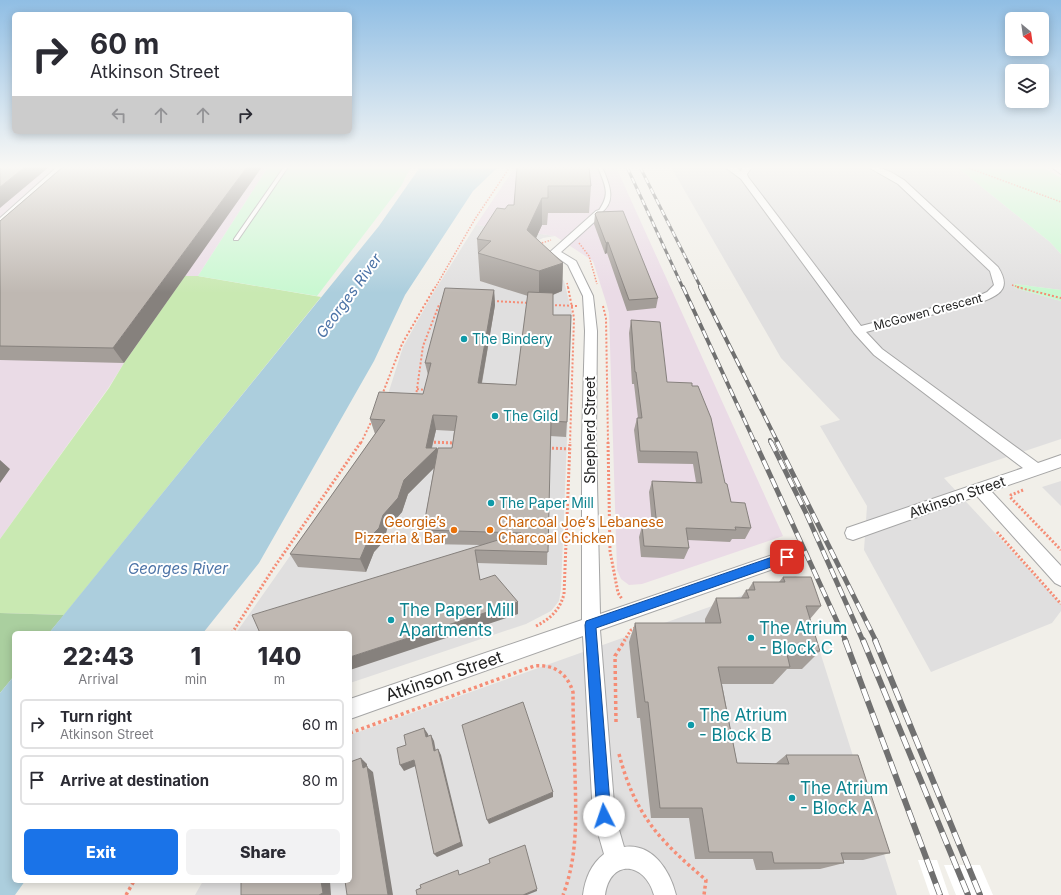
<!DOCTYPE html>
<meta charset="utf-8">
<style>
:root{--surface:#fff;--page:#f2f2f3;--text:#2b2b33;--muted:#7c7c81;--line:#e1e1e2;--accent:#1a73e8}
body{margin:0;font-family:Inter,sans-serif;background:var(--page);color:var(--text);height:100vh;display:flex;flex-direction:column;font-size:15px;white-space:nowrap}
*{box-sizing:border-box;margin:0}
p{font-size:13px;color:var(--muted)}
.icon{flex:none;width:22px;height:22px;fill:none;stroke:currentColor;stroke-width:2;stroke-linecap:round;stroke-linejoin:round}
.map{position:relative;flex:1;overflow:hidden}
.panel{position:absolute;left:12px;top:631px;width:340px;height:252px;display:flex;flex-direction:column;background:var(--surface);border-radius:6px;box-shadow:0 2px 10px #0003}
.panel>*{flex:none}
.banner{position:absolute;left:12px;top:12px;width:340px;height:122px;border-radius:6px;box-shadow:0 2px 10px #0003;background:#fff;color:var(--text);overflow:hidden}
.needle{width:26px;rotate:151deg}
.tools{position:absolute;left:1005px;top:12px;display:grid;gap:8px}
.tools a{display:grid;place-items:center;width:44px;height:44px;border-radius:6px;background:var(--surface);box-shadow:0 2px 10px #0003;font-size:20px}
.pin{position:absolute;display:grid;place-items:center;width:34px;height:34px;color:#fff;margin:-17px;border-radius:8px;box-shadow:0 2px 6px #0006}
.me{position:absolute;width:44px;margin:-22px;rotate:356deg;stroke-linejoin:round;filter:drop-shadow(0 0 3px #0008)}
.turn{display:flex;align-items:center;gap:14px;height:84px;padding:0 12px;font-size:18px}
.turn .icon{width:52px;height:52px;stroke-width:2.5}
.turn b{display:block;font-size:28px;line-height:34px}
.lanes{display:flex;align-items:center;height:38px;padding:0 12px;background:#0003;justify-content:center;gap:20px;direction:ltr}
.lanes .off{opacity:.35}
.eta{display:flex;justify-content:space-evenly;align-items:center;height:68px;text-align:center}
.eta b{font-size:24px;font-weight:800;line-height:28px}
.primary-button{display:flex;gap:8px;margin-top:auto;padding:8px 12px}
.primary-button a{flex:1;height:46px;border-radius:6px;background:var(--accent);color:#fff;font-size:16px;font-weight:800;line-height:46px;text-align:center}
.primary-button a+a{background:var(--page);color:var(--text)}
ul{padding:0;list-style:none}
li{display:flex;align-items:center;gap:12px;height:50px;margin:0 8px 6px;padding:0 4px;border:2px solid var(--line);border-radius:6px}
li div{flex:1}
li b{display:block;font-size:15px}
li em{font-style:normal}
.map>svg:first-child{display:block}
</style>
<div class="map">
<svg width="1061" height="895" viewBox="0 0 1061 895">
<rect width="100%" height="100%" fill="#f1efe9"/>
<path fill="#e0dfdf" d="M671,167H957L1050,242L1061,254V290L1014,284L1015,288L1061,301V439L944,478L1061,604V611L1052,623L931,672L864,550L867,506L820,426L840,420L781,358Z
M476,225L555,236L543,238L537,241L564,281L572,313L561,589L559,601L551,611L526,624L350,683V633H236L375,435L403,347L432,295Z
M1061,481V506L1042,487Z
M796,576L897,895H195L203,881H350V735Z"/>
<path fill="#eadbe6" d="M0,167H268L198,276H185L124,363L109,387L0,539Z
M515,167H616L783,536L642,584L629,585L621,579L617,570L609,313L606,302L593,261L555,236L476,225Z"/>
<path fill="#c9e9b2" d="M185,276H198L321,297L64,615L0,613V539L109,388L124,363Z"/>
<path fill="#aacf9f" d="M0,613L64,615L49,633H14V676L0,693Z"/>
<path fill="#c9f8d1" d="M268,167H411L401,186L317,296L198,276Z
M957,167H1043L1061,178V254L1050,242Z
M1014,284L1061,290V301L1015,288Z"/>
<path fill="#accedd" d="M420,167H498L473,191L405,295L374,361L259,563L203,633H49L379,226Z
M14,676V881H25L15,895H0V693Z"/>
<path fill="#fff" d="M918,860H937L949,895H930Z
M944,865H980L993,895H956Z"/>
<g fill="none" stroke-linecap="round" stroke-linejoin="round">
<g stroke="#a6a6a6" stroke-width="2">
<path id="lane" d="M57,167H62L0,221V218Z
M284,167H288L238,240H234V239Z
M598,167H602C609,183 618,203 599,214L597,213C611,194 606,188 598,167Z"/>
</g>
<g stroke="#a6a6a6" stroke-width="2">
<path id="street" d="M725,167H735L741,171L743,167H752L747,174L748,177L861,326L976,297L987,292L994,285L990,271L898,184L868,167C884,167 891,172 904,180L998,267C1010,286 1003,294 984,301L866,332L882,349L1038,463L1061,455V467L991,491L1061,566V586L1055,583L977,496L853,540L847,538L845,533L847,528L1023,468L874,355L854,333L741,179Z
M1051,167H1061V174Z
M599,210L602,211L604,213L602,215L561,252L576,261L593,296L597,331L596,439L600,614L787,550L793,552L795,557L793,562L600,630L615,816L624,847C653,843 670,871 676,895H654C645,862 610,858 605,895H583C585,879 591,864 604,854L593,816L583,636L350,719V699L582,620V439L585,331L583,296L568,265L550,252L596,211Z"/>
</g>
<path stroke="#f58d76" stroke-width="1.5" stroke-dasharray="1.5 1.5" stroke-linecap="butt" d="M966,167L1061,202
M579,243L589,256L597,284
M539,244L551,240
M567,283L568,288
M1012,285L1022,288
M435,288L475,219L510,167"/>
<path stroke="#f58d76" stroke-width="2" stroke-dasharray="2 2" stroke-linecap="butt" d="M568,287L574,318L570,443
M1017,287L1061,298
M493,301L530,303
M551,305L578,306
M603,306L606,318L608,443
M417,389L426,390
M382,395L402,344L435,287
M416,396L423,346L439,305L443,302
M430,442L453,443
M361,443L372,420"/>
<path stroke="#f58d76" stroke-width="3" stroke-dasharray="2 2" stroke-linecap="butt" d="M430,442L455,443
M608,442L610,551L618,593L622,599
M548,448L571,449
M1023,490L1011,495L1010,497L1061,550
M997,532L1061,604
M536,626C550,619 560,610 564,594L570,442
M232,633L273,569L361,442
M624,641L631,630L635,628"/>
<path stroke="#f58d76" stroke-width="3.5" stroke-dasharray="3 3" stroke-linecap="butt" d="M616,722L615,656L625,640
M350,733L534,666C554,664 567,673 573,692C573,719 574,747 575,774C576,816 578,856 563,895
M619,754C635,815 659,840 706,880L704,895
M126,895L134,881"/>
<use href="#lane" fill="#fff" fill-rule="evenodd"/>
<use href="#street" fill="#fff" fill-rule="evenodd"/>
<g stroke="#707070" stroke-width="3">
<path id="rail-far3" d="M627,167L683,288
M640,167L701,288"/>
</g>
<g stroke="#707070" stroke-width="4">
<path id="rail-far2" d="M683,287L755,443
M700,287L778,443
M770,440L771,443"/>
</g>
<g stroke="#707070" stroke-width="5">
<path id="rail-far1" d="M755,442L846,641
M771,442L806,513L863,641
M777,442L876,641"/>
</g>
<g stroke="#707070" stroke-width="6">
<path id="rail" d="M845,640L940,895
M863,640L968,895
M875,640L980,895"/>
</g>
<use href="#rail-far3" stroke="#fff" stroke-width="2" stroke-dasharray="6" stroke-linecap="butt"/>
<use href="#rail-far2" stroke="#fff" stroke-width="2.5" stroke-dasharray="8" stroke-linecap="butt"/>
<use href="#rail-far1" stroke="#fff" stroke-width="3.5" stroke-dasharray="10" stroke-linecap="butt"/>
<use href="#rail" stroke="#fff" stroke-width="4.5" stroke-dasharray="13" stroke-linecap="butt"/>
</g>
<path fill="#a49e99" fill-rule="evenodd" d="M63,167L124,363L0,360V221Z
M517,167L591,186L589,213H548L547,225H542L536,238L563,263L562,291L553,295V315L567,422L566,437L550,436L547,565L477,563L480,580L518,602V614L350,633L481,545L426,544L423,530L434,468L408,494L402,512L387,529L384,541L374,552L366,572L298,567L290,554L375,434L370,419L423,394L428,375L425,363L494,290L495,305L482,383L516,385L528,296L480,281L477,239L505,209L514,205ZM436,430L454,431L452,448L438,450L437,448H432Z
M595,214L658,298L656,308L627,311L607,253L605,254L594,224Z
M631,320L725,483L731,502L751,528L745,539H732L730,542L688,540L689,548L684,559L641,557L639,537L642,526H652L649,492L652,481L696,482L693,464L638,463L634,430L637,418H638L634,384H632L629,333Z
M783,577L821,606L810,619L820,651L802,669H787L773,684H722L737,763L775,764L786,755L890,853L863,860H843L844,863L820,869L756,870L753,859H695L689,818H651L640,718H637L629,642L635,623H705V619L716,598H741L746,590H748L753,582H779Z"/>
<path fill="#86817d" d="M25,167H49L0,208V187Z
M247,167H262L124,363L113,348Z
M542,198V225L527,258V230Z
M608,242L607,253L605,254L606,243Z
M563,263L562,291L539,300V271Z
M494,290L495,305L479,398L478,383Z
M433,415L436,430L430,454L437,448L440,462L408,494L402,512L387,529L384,541L374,552L366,572L360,559L369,538L404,480L426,448Z
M0,460L10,469L0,483Z
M518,602V614L350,670V657Z
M424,728L428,734L430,743L426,737Z
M431,735L434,741L437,757L434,751Z
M438,749L441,755L463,846L437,857L434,854Z
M361,758L367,764V767L373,772L393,895H388Z
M414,760L418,765L404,771L400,765Z
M553,792V797L489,824L487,820Z
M321,881H330L331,895H319Z
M537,889V891L527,895H523Z"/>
<path fill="#bfb8b2" stroke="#86817d" d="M0,167H25L0,187Z
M63,167H247L113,348L0,346V221Z
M517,167H589L591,186H548V198H542L527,230L563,263L539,271L478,253L491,241L477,239L497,208L505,209L508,205H514Z
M623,211L658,298L629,300L608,242L606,243L595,214L597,212Z
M445,288L494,290L478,383L516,385L528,292L553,293V315H571L567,422L551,421L548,552L475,550L480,580L495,575L518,602L350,657V633H260L252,615L521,533L423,530L438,448H452L457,416L433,415L426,448H437L404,480L398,498L383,515L379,528L369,538L360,559L290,554L385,420L370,419L379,392L423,394L431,363H425Z
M631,320L660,322L667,382L692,383V386H698L711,418L725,483L727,484L731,502L745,503L751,528L735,527L736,530L686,528L689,548L644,546L642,526H657L652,481L702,483L697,452L640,451L637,418H642L636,372H635Z
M783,577H811L821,606H806L820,651L786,650L790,667H718L737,763L789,764L786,755H858L890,853H841L844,863H774L772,852H709L702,808H660L648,702H645L635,623H721L716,598H749L746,590H755L753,582H785Z
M523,702L553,792L487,820L462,725Z
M424,728L426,737L431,735L434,751L438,749L461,842L434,854L414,760L400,765L397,748L406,745L404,735Z
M361,758L363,768L367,766L388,895H347L345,881H350V762Z
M525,845L537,889L523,895H417L416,890L421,888L420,885L458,870L459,875L490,863L489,859Z
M241,881H321L323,893L319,895H241Z"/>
<linearGradient id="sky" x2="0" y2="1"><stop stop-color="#90bee4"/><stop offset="0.57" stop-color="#f9f8f5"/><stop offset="1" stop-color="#f9f8f5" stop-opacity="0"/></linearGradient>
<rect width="1061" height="293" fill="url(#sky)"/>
<path fill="#1a73e8" stroke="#114b97" d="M787,552L791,553L792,557L791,560L596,628L611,816L609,821L604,823L599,821L597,816L585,625L586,621Z"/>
<g fill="#0f9aa8" stroke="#fff" stroke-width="1.5">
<circle cx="464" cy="339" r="4"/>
<circle cx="495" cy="416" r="4"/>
<circle cx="491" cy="503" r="4"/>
<circle cx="391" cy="620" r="4"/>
<circle cx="751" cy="638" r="4"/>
<circle cx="691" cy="725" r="4"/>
<circle cx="792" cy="798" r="4"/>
</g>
<g fill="#e8710a" stroke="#fff" stroke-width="1.5">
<circle cx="454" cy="530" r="4"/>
<circle cx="490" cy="530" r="4"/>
</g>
<g text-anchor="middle" stroke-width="4" stroke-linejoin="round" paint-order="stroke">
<g font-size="12" fill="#222" stroke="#fff">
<text transform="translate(928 312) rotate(-15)" y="4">McGowen Crescent</text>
</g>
<g font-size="14" fill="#0d838f" stroke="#fff" text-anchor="start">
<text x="472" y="344">The Bindery</text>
<text x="503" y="421">The Gild</text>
<text x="499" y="508">The Paper Mill</text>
</g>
<g font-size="14" fill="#222" stroke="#fff">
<text transform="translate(590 430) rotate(-90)" y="5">Shepherd Street</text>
<text transform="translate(957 497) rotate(-19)" y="5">Atkinson Street</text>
</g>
<g font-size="14" fill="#c56008" stroke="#fff" text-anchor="end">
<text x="446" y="527">Georgie’s<tspan x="446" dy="16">Pizzeria &amp; Bar</tspan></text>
<text x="498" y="527" text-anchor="start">Charcoal Joe’s Lebanese<tspan x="498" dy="16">Charcoal Chicken</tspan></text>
</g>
<g font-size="15" font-style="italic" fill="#4d74a7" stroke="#fff">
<text transform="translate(349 296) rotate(-54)" y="5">Georges River</text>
<text x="178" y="574">Georges River</text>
</g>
<g font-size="17" fill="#0d838f" stroke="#fff" text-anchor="start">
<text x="399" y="616">The Paper Mill<tspan x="399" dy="20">Apartments</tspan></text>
<text x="759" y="634">The Atrium<tspan x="759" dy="20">- Block C</tspan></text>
<text x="699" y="721">The Atrium<tspan x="699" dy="20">- Block B</tspan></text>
<text x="800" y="794">The Atrium<tspan x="800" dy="20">- Block A</tspan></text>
</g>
<g font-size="17" fill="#222" stroke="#fff">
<text transform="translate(444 676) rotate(-19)" y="6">Atkinson Street</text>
</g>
</g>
</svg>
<div class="tools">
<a><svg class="needle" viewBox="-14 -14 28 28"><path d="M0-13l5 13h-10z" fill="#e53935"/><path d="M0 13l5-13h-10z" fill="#7c7c81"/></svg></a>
<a><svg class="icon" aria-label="layers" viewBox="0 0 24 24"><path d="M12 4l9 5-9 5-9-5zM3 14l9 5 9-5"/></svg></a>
</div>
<div class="pin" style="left:787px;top:557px;background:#d93025"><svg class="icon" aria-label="arrive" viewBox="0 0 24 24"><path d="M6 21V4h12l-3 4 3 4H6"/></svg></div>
<svg class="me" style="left:604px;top:816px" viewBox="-20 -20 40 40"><circle r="19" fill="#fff"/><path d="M0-13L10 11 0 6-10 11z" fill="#1a73e8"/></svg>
<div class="banner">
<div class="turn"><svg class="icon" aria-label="right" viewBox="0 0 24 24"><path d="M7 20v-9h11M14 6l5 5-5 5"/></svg><div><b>60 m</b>Atkinson Street</div></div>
<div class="lanes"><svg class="icon off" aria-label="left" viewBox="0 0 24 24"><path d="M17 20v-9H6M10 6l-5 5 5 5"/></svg><svg class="icon off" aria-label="ahead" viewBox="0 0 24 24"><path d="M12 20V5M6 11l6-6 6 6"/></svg><svg class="icon off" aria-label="ahead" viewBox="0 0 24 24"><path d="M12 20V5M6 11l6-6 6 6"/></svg><svg class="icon" aria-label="right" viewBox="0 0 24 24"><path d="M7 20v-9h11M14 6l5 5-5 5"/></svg></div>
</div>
<section class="panel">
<div class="eta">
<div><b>22:43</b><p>Arrival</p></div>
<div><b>1</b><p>min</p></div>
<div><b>140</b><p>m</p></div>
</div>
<ul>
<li><svg class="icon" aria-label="right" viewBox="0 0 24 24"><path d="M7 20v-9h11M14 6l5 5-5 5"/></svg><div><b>Turn right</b><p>Atkinson Street</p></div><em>60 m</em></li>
<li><svg class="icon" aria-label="arrive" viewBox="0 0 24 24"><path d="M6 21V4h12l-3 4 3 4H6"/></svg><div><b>Arrive at destination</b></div><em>80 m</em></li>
</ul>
<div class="primary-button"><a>Exit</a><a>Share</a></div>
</section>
</div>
